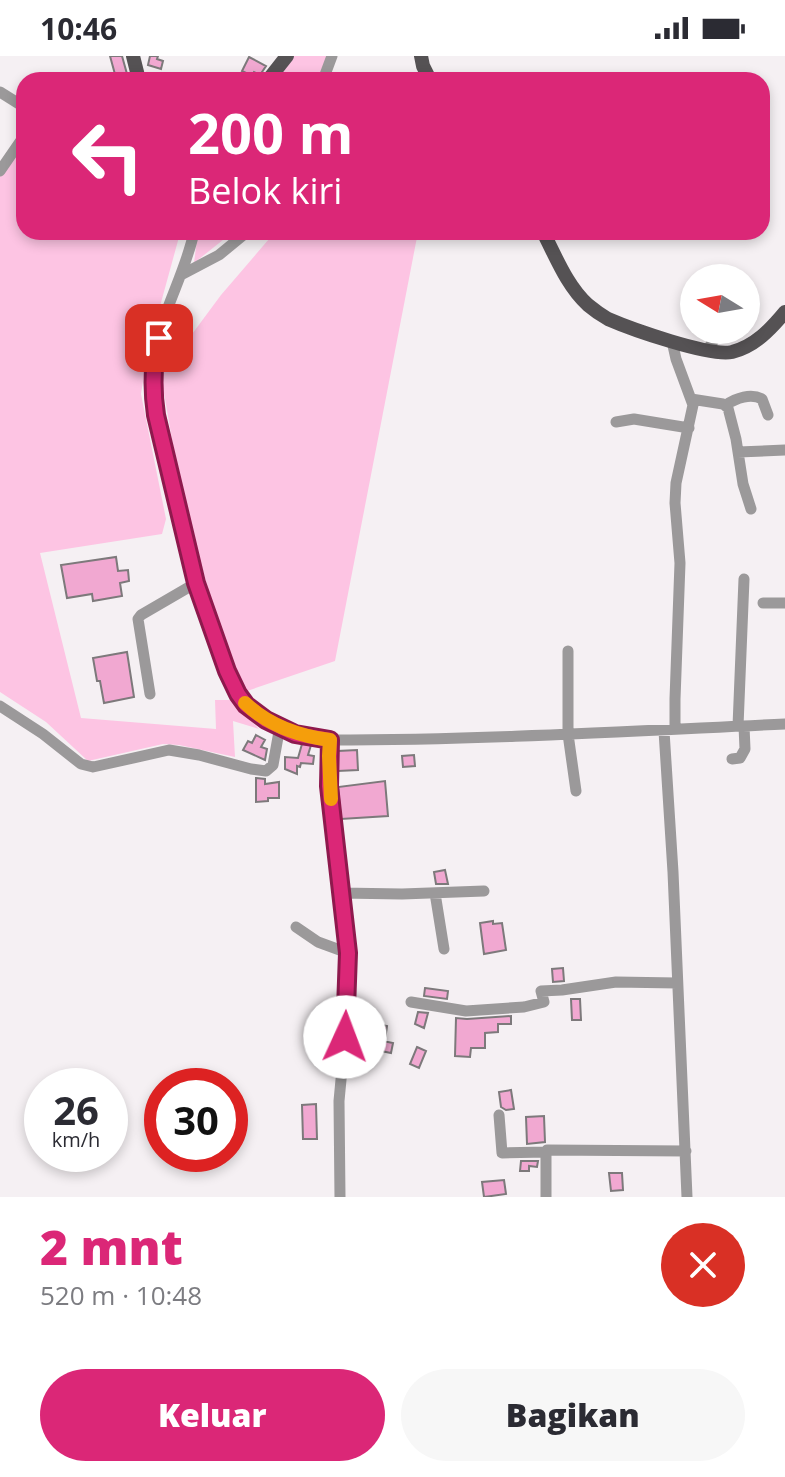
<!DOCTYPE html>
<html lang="id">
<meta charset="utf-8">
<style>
:root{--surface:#fff;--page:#f7f7f7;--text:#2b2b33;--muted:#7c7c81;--accent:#db2777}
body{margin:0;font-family:"Open Sans",sans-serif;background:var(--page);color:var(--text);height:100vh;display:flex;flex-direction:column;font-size:30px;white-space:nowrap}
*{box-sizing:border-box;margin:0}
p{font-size:26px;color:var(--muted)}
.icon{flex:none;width:44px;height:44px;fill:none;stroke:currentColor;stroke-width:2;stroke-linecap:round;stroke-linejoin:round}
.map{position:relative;height:1141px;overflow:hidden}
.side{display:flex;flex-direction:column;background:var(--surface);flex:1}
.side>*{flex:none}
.top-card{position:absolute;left:16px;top:16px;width:754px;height:168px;border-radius:24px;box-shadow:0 4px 12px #0003;background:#db2777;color:#fff;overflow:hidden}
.needle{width:52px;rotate:281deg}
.fabs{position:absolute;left:680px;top:208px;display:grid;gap:16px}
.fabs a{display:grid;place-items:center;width:80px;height:80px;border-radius:50%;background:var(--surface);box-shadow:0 4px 12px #0003;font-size:40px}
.speed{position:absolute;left:24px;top:1012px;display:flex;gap:16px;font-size:40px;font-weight:700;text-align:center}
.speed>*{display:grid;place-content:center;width:104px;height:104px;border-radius:50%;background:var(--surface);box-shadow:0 4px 12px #0003;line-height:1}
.speed small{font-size:20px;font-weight:400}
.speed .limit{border:12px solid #d22;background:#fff;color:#111}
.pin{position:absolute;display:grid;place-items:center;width:68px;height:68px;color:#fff;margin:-34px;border-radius:16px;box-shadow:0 4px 12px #0006}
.me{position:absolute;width:88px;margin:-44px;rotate:2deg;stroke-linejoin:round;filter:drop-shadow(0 0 6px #0008)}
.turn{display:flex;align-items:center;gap:28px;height:168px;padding:0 40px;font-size:36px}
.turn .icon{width:104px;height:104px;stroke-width:2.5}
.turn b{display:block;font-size:56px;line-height:68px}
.round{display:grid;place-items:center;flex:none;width:84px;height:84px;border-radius:42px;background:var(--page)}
.headline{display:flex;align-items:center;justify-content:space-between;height:136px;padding:0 40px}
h1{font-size:48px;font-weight:800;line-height:60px;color:var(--accent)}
.action{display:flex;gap:16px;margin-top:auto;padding:16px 40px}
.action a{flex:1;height:92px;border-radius:48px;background:var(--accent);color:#fff;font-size:32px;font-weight:800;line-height:92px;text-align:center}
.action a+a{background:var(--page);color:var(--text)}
.status{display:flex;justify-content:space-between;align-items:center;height:56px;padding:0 40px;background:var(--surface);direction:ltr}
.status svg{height:22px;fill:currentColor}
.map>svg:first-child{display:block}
</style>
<div class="status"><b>10:46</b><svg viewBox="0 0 49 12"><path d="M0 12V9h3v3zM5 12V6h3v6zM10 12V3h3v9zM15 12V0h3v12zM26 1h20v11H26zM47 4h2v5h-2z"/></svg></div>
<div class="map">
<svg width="785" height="1141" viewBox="0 0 785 1141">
<rect width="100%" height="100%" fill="#f5f0f3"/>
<path fill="#fdc4e3" d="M287,0H327L317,24H268Z
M24,71V176H175L179,181L148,294L141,338L166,463L162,478L40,497L81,662L216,673L215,644H231L259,673L233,665L235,701L179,689L163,688L88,705L46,666L0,636V106Z
M198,176H233L194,207Z
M275,176H418L335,605L238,638L182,441L161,320L221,239Z"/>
<path fill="#f1a8d1" stroke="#7d797b" stroke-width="2" d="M110,0H122L127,18L116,22Z
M150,0H158L157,3L163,5L161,13L148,9Z
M249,1L266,10L260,19L254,16L252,20L242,15Z
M116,501L118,515L128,514L129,525L120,527L122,540L93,545L92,538L67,542L61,509Z
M127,596L134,641L104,647L100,625H97L93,602Z
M256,679L265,684L261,691L267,693L265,704L243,694L248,685L252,687Z
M302,688L311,689L308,699L314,700L313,708L301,707L300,711L297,710V718L285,713V701L298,702Z
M357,694L358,714L338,715V695Z
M414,699L415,710L403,711L402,700Z
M256,722L265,723V728L279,726V742H268V745L256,746Z
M385,725L388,760L341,763L338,731Z
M445,814L448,828H436L434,816Z
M493,865V868L502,867L506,894L484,898L480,867Z
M563,912L564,925L553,926L552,913Z
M425,932L448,935L447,943L424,940Z
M571,943H580L581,964H572Z
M418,956L428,957L424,972L415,968Z
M511,960V968H498V976L485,977V992H471L470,1001L455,1000L456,962L467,963Z
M377,968L387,970L385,984L375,982Z
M378,984L393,987L391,997L376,994Z
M417,991L426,995L419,1012L410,1008Z
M511,1034L514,1053L506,1054L501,1051L499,1036Z
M316,1048L317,1083H303L302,1049Z
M544,1060L545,1086L527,1088L526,1061Z
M521,1105H538L537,1111L529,1110V1115H520Z
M609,1117H622L623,1134L611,1135Z
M504,1124L506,1138L484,1141L482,1126Z"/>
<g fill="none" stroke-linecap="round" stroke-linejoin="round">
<path stroke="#9b999a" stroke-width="11" d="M323,24L332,0
M0,36L24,51
M0,115L24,80
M194,176C185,219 160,258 154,302C151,322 153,340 156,359L196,527L227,615L238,638L246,649L266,664L295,678L330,684L329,730L348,897L345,981L339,1045L340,1141
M181,219L219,199L247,176
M736,222V218
M672,285L676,303L693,349L676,427L675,447L680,507L675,643V673
M707,295L720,274
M691,343L723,348L728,352L736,383L743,428L751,453
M726,349C736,342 751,337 762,343L768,359
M616,366L634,363L689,372
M738,396L785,394
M763,547H785
M568,595V678L576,735
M150,638L138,563L141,559L196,527
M0,650L43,678L81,708L93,711L169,694L199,699L251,713L266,715L273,709L280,670
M738,670L744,523
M664,675L673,816L687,1141
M330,684C482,684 633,675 785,668
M732,703L740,702L745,693L744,670
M341,837L402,838L484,835
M435,837L444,893
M296,871L318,886L348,897
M411,946L466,955L524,951L544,946L541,935L562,934L616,926L677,927
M499,1059L502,1097L546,1096
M546,1141V1096L547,1094L686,1095"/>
<path stroke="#555254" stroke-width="14" d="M133,0L139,24
M421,0L423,10L430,24
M268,24L287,0
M543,176C556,201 567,230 588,249C594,254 601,259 608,263C631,273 710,301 732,296C755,290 771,273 785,256"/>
</g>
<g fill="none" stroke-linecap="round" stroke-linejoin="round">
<g stroke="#8e194d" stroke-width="20">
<path id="route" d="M159,282C152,309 152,332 156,359L196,527L227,615L238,638L246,649L266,664L295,678L330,684L329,730L348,897L345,981"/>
</g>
<use href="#route" stroke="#db2777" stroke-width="14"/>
<path stroke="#f59e0b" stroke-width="14" d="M245,647C268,669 298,680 330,684L329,700L331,743"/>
</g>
</svg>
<div class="fabs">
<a><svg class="needle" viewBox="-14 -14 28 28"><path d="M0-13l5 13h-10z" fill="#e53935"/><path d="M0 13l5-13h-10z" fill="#7c7c81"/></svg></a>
</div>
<div class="speed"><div>26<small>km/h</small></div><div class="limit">30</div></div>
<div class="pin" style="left:159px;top:282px;background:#d93025"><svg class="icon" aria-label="arrive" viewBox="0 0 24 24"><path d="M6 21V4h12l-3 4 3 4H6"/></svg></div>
<svg class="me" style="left:345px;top:981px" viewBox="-20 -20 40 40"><circle r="19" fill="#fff"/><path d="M0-13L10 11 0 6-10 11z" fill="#db2777"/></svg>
<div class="top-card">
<div class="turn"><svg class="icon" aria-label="left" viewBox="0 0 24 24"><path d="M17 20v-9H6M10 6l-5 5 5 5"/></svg><div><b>200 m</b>Belok kiri</div></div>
</div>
</div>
<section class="side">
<div class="headline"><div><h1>2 mnt</h1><p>520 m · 10:48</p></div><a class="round" style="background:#d93025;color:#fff"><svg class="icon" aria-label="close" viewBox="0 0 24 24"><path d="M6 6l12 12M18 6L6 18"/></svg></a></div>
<div class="action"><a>Keluar</a><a>Bagikan</a></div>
</section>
